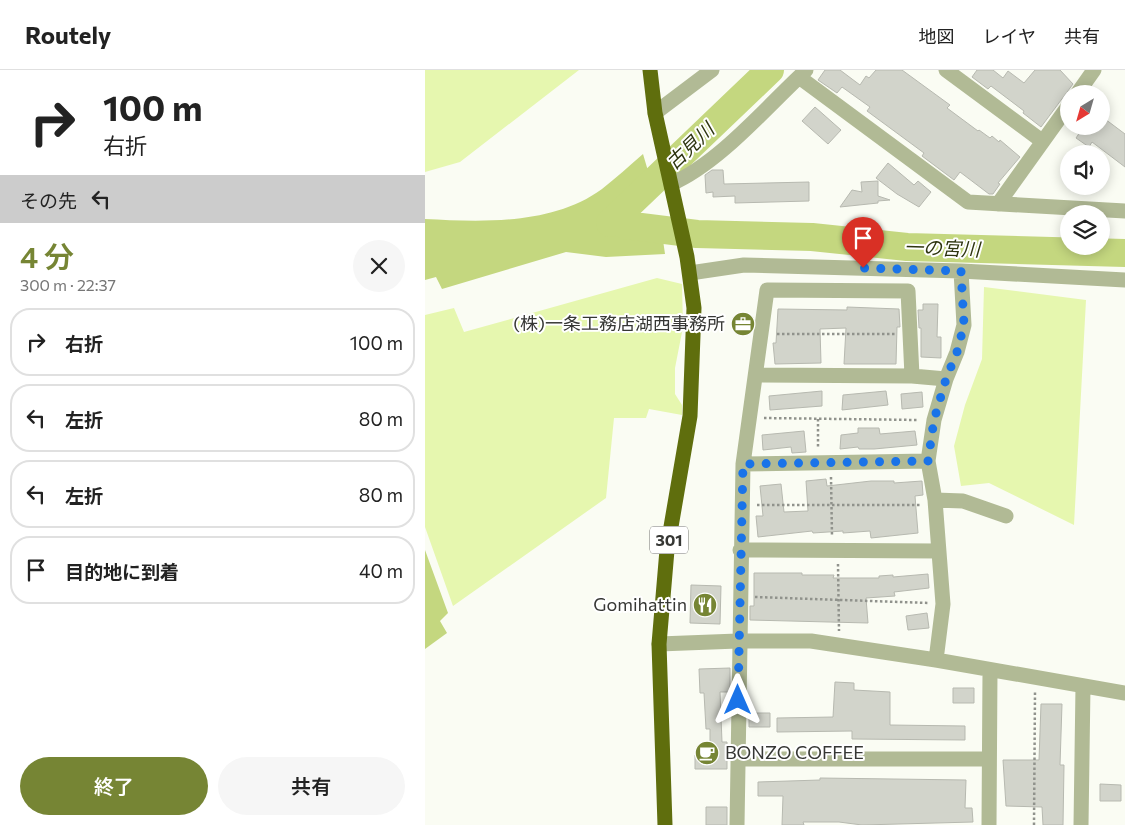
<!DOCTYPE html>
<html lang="ja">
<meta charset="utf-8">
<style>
:root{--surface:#fff;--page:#f6f6f6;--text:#222;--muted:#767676;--line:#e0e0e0;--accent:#768534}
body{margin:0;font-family:Commissioner,"Noto Sans JP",sans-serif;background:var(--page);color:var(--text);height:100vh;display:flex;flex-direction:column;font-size:19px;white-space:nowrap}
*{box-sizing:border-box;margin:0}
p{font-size:16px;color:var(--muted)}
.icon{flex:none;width:28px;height:28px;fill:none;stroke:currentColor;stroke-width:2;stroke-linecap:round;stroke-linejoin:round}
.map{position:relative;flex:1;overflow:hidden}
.sheet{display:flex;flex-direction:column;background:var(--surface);width:425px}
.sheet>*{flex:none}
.hud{background:#fff;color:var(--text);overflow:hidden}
.needle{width:32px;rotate:217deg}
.tools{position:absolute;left:635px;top:15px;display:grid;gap:10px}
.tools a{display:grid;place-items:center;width:50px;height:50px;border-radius:50%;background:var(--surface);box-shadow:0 2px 12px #0003;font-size:25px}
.pin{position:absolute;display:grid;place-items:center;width:42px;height:42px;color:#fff;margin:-51px -21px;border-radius:50% 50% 50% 0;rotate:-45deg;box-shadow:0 0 5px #0007}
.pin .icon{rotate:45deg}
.me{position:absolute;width:55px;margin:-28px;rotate:0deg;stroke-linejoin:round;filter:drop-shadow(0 0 4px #0008)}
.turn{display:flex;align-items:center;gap:18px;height:105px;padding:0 20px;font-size:22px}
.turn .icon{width:65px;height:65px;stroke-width:2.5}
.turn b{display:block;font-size:35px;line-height:42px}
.then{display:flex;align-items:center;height:48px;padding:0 20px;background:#0003;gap:10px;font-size:19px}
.round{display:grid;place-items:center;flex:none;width:52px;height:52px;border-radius:26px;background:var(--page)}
.summary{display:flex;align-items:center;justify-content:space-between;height:85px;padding:0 20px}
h1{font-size:30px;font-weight:600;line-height:38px;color:var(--accent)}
.cta{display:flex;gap:10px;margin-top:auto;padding:10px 20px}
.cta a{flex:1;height:58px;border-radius:30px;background:var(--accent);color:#fff;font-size:20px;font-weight:600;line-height:58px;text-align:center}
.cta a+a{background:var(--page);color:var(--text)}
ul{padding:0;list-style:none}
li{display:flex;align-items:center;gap:15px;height:68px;margin:0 10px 8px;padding:0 10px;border:2px solid var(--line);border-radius:20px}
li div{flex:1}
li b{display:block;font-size:19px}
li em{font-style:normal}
header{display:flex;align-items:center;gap:30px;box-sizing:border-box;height:70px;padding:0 25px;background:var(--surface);border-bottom:1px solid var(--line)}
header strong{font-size:24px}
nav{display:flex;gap:28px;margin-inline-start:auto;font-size:18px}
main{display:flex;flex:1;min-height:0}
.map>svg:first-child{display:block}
</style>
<header>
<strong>Routely</strong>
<nav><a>地図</a><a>レイヤ</a><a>共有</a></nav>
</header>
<main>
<section class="sheet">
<div class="hud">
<div class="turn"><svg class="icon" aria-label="right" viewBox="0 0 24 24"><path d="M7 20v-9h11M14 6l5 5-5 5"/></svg><div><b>100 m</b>右折</div></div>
<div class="then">その先<svg class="icon" aria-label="left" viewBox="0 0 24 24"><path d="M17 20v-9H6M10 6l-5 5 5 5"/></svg></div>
</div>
<div class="summary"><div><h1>4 分</h1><p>300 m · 22:37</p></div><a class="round"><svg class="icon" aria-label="close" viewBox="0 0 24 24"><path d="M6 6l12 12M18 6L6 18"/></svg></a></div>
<ul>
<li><svg class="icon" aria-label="right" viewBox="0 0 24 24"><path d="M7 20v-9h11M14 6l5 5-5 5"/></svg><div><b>右折</b></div><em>100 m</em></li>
<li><svg class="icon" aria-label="left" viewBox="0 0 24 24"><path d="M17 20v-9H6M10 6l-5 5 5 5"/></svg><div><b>左折</b></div><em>80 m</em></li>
<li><svg class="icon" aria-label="left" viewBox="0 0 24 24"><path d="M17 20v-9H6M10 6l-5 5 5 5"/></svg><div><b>左折</b></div><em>80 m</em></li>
<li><svg class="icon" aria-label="arrive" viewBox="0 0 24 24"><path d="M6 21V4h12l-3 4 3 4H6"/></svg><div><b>目的地に到着</b></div><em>40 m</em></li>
</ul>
<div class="cta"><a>終了</a><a>共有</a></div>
</section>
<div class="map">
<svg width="700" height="755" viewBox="0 0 700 755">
<rect width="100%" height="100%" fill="#fafcf3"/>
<path fill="#e6f7af" d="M0,0H154L35,92L0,102Z
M232,208L257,214L258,257L250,298V324L257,335V345L224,339L221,348H189L181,428L28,536L0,457V245L29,238L39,262Z
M559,217L661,230L649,455L564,413L536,416L529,376L540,335L557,289Z"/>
<path fill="#c4d77f" d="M218,84L226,111C214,121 199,129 200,147L236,156L240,184L181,187L141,182L17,219L11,207L0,210V149C58,152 128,155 177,119C191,108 204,96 218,84Z
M0,480L23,543L15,551L22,563L0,579Z"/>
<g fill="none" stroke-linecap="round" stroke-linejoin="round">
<path stroke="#c4d77f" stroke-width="28" d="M185,153L345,0
M200,155L272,164L387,167L482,177L700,183"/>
</g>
<path fill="#d2d4cb" stroke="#b7b9b0" d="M400,0H415L435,15L441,6L444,8L451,0H477L525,35L522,38L553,61L554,60L565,68L567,66L574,72L575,70L595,87L573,113L575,114L568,124H564L535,102L529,110L497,86L499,83L442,41L445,37L417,17L412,23L393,10Z
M552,0H568L578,8L583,1L599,13L610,0H635L648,14L616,57L598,43L599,41L566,16L563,19L547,7Z
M390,37L416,60L403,74L377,51Z
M676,46L700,64V97L667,72L664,77L651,68L659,56H676Z
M463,93L489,115L493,111L506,122L494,137L472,124L451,108Z
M287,100H298L299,114L384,112V131L310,133V126L288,127V122L281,123L280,105Z
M453,111V126L465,130L453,131V133L415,137L427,120L437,122L436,112Z
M498,234H513L512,267H516V288L496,287V258H494L493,240H498Z
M422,237L474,239L475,257H472L471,294H419L421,258L395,259L396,293L350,294L348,273H351L353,239L422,240Z
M397,321V336L345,340L344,326Z
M461,321L463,335L417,340L418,325Z
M497,322L498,337L477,339L476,324Z
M433,358H454L455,364L490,361L492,375L449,379H434L433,377L415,379L416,365L433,363Z
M379,361L381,382L367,383L366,377L338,380L337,365Z
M401,409L402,416L446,411H469V413L497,411L498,425L490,426L493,463L446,468L445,461L418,463V461L388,463L387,461L333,467L331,446H338L335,416L356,414L359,442L383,441L381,411Z
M329,503H377V505H409L408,508H454V506L468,505V507L503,504L504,518L469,522L470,526L441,528L443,553L325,550V536H329Z
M266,515L296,516L295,554L265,553Z
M502,543L504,558L483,560L481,546Z
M305,598V622H295L297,672H302V699H270V685H285V659H281L279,623H275L274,599Z
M410,612L429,613V620L465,622V655L540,656V670L427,669V661L352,662V648L408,647Z
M528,618H549V633H528Z
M616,634H637L635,695H639L638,755H618L617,737L581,736L578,690H614Z
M324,643H345V657H324Z
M395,708L541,710L540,738H547L548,752L437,755L414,752H378L379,755H357L358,726H333V712L395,710Z
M675,714L696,715V731H675Z
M281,737H302V755H281Z"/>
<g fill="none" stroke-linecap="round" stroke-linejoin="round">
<path stroke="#90928c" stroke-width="2.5" stroke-dasharray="2.5 2.5" stroke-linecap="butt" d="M352,264H471
M339,348L493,350
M393,349V379
M406,407L407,466
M332,435H497
M413,494L414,561
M330,527L504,533
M609,755L610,622"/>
<path stroke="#b1ba95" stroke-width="15" d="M381,0L374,7L543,132L700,141
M521,0L617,71
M652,24L669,0
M230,43L287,0
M246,114C292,94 337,42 374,7
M573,134L644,35
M265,203L319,195L536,201
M331,305L487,306L521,309
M318,394L503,391
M510,430L538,431L581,446
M315,480L513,481
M234,574L313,571H386L511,590L700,623
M511,590L518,534L510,430L503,391L509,350L521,309L532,282L539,255L536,201L700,210
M313,689H564
M312,755L318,394L342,220L483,221L487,306
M564,755L565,601
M656,755L658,616"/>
<path stroke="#5f6e0d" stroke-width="15" d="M225,0L230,43L262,187L269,238L265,346L242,480L234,574L240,755"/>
</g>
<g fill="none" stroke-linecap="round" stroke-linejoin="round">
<path stroke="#1a73e8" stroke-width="9" stroke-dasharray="0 16.2" d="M313,630L318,394L503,391L509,350L521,309L532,282L539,255L536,201L438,198"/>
</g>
<defs>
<g id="office-disc" transform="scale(1.25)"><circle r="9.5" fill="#768534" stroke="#fff"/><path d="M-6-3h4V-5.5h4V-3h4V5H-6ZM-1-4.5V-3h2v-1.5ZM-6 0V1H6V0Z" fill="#fff"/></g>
<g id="restaurant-disc" transform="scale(1.25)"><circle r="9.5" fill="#768534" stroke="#fff"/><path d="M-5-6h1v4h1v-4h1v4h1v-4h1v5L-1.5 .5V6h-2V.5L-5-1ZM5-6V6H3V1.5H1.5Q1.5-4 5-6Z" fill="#fff"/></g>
<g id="cafe-disc" transform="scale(1.25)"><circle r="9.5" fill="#768534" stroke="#fff"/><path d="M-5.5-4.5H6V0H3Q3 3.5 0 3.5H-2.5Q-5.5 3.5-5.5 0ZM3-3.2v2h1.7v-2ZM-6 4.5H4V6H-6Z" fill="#fff"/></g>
</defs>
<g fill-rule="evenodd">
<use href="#office-disc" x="318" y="254"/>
<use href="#restaurant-disc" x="280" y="535"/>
<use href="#cafe-disc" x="282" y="683"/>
</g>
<g text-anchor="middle" stroke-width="4" stroke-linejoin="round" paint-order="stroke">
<rect fill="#fff" stroke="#727371" stroke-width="1" x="225" y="456.5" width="38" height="27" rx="4"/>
<g font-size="16" font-weight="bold" fill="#363734">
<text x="244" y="476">301</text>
</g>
<g font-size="18" fill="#363734" stroke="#fff" text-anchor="end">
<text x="300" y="260">(株)一条工務店湖西事務所</text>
<text x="262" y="541">Gomihattin</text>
<text x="300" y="689" text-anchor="start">BONZO COFFEE</text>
</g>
<g font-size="19" font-style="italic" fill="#2e3510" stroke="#fff">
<text transform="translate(265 76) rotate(-44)" y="7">古見川</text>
<text transform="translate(517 178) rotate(2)" y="7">一の宮川</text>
</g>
</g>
</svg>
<div class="tools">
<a><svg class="needle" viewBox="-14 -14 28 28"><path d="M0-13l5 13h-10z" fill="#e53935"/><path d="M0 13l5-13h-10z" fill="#767676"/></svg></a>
<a><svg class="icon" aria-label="sound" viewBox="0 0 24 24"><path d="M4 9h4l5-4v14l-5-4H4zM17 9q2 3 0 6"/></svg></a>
<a><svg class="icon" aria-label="layers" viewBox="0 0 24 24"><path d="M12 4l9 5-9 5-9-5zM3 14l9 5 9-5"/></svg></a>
</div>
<div class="pin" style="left:438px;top:198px;background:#d93025"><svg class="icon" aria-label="arrive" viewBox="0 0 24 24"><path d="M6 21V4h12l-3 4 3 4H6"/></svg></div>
<svg class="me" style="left:313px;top:630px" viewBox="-20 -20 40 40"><path d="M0-17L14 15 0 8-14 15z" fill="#1a73e8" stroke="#fff" stroke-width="4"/></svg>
</div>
</main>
